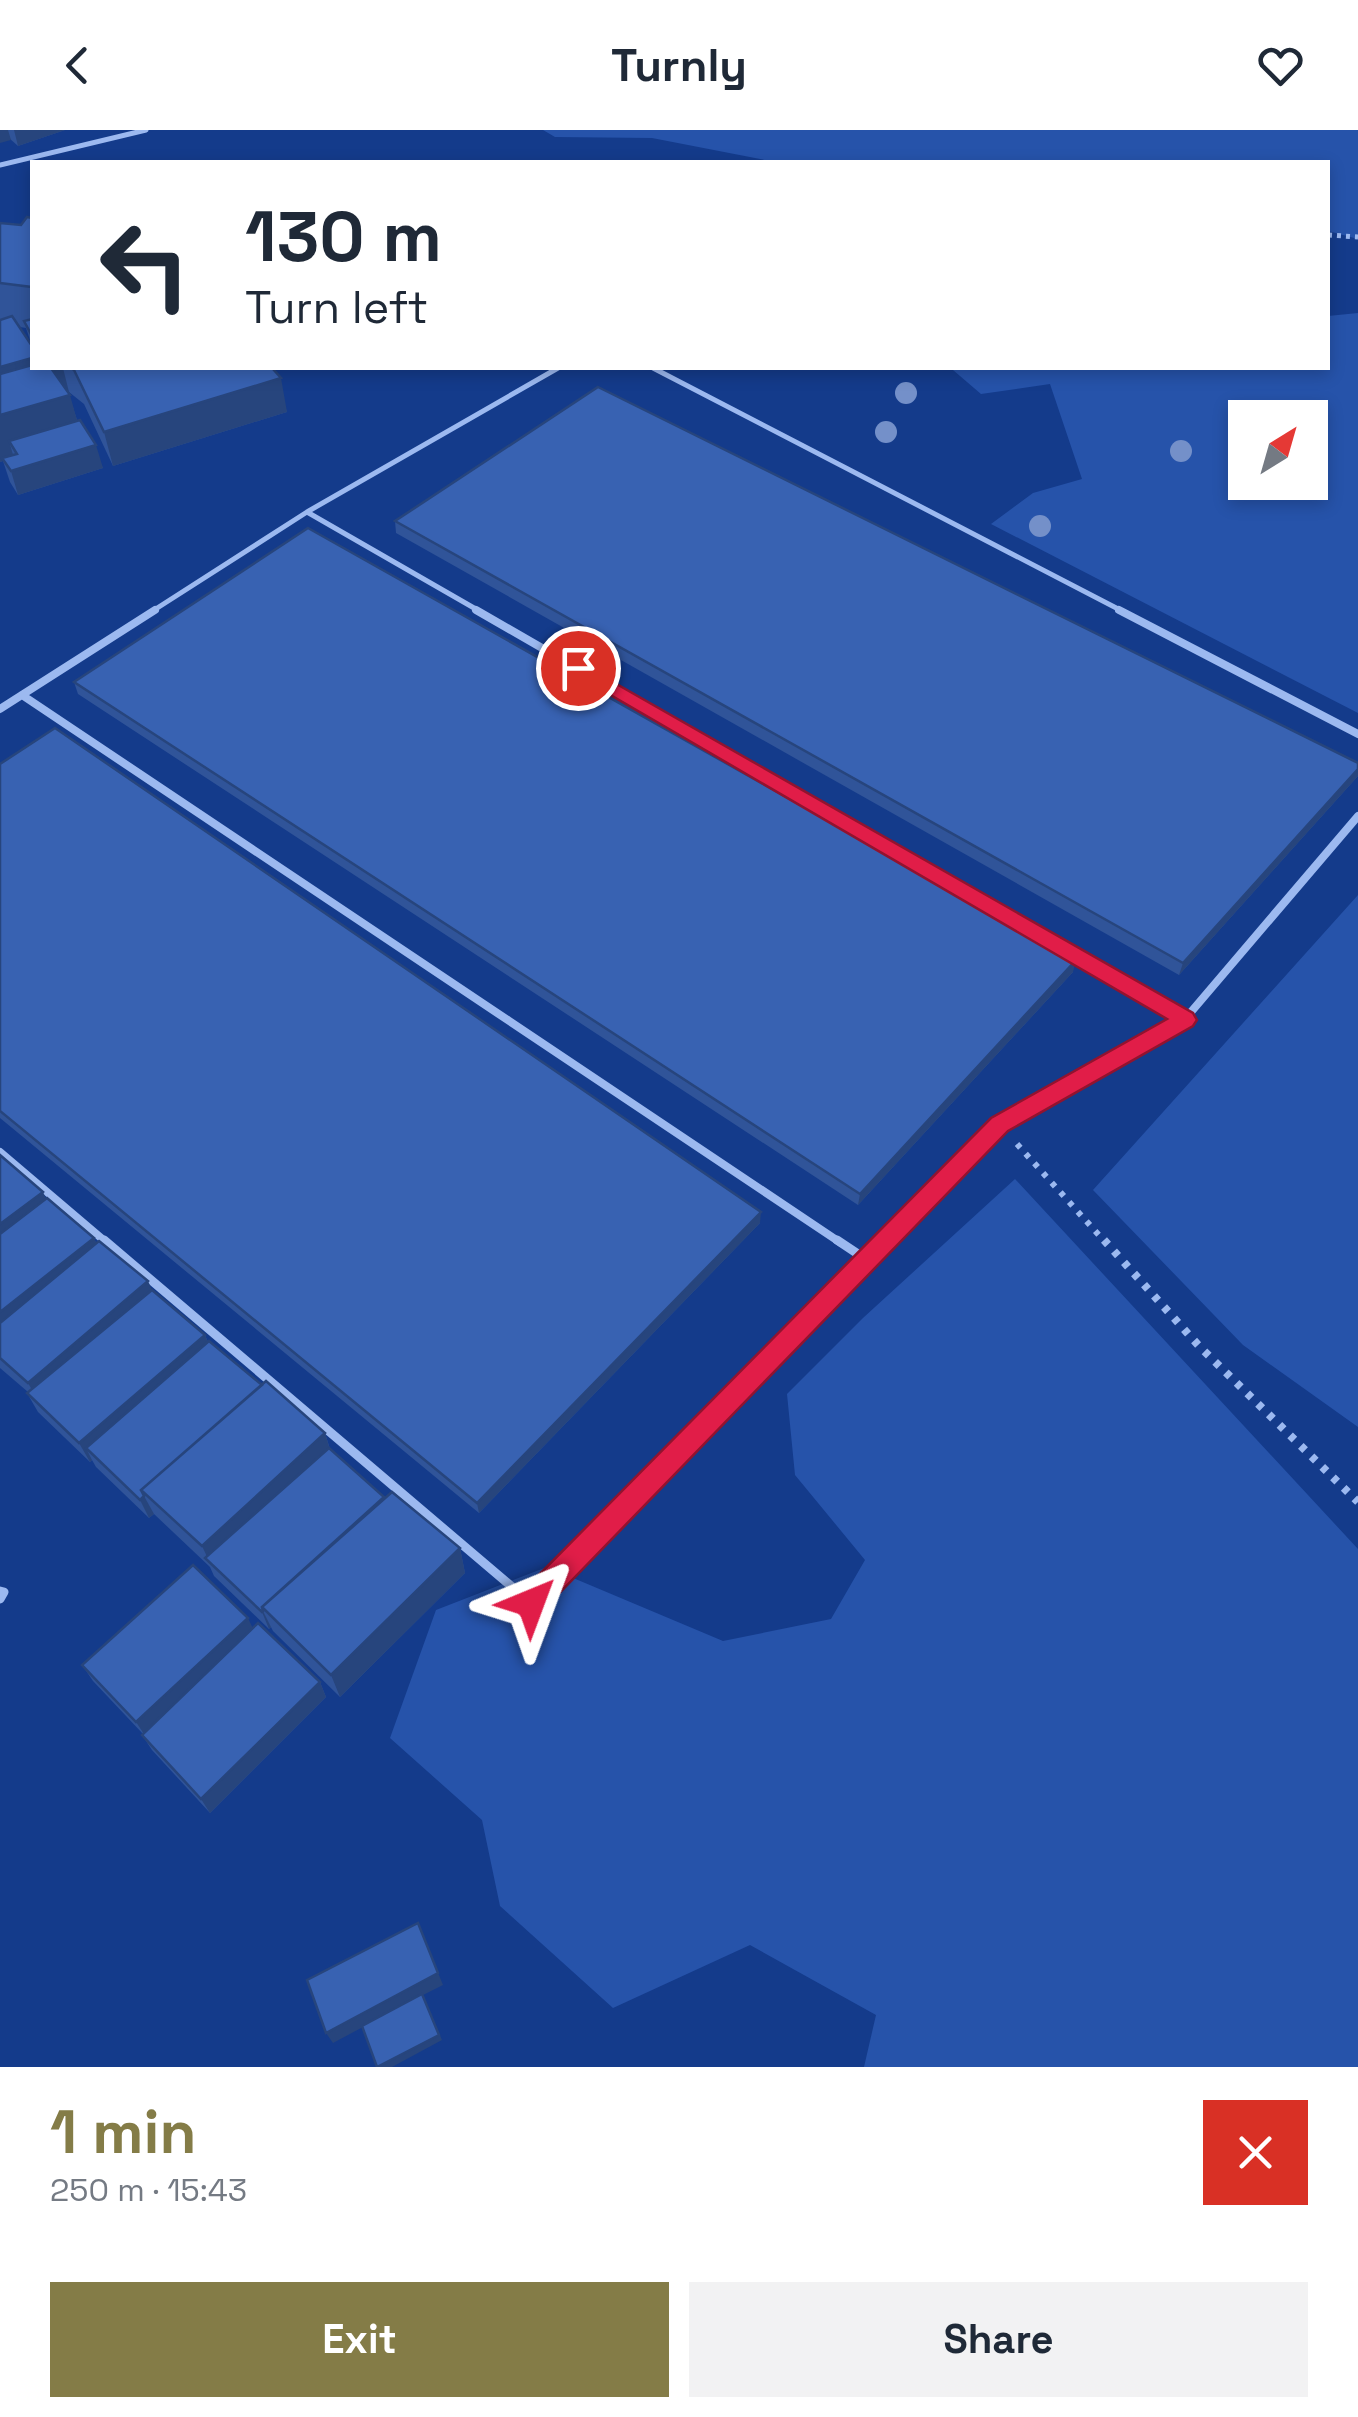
<!DOCTYPE html>
<meta charset="utf-8">
<style>
:root{--surface:#fff;--page:#f2f2f3;--text:#1f2937;--muted:#747a83;--accent:#847c47}
body{margin:0;font-family:"Space Grotesk",sans-serif;background:var(--page);color:var(--text);height:100vh;display:flex;flex-direction:column;font-size:38px;white-space:nowrap}
*{box-sizing:border-box;margin:0}
p{font-size:32px;color:var(--muted)}
.icon{flex:none;width:55px;height:55px;fill:none;stroke:currentColor;stroke-width:2;stroke-linecap:round;stroke-linejoin:round}
.map{position:relative;height:1937px;overflow:hidden}
.details{display:flex;flex-direction:column;background:var(--surface);flex:1}
.details>*{flex:none}
.guide{position:absolute;left:30px;top:30px;width:1300px;height:210px;border-radius:0px;box-shadow:0 5px 15px #0003;background:#fff;color:var(--text);overflow:hidden}
.needle{width:65px;rotate:37deg}
.buttons{position:absolute;left:1228px;top:270px;display:grid;gap:20px}
.buttons a{display:grid;place-items:center;width:100px;height:100px;border-radius:0px;background:var(--surface);box-shadow:0 5px 15px #0003;font-size:50px}
.pin{position:absolute;display:grid;place-items:center;width:85px;height:85px;color:#fff;margin:-42px;border:5px solid #fff;border-radius:50%;box-shadow:0 2px 10px #0007}
.me{position:absolute;width:110px;margin:-55px;rotate:44deg;stroke-linejoin:round;filter:drop-shadow(0 0 8px #0008)}
.turn{display:flex;align-items:center;gap:35px;height:210px;padding:0 50px;font-size:45px}
.turn .icon{width:130px;height:130px;stroke-width:2.5}
.turn b{display:block;font-size:70px;line-height:85px}
.round{display:grid;place-items:center;flex:none;width:105px;height:105px;border-radius:0px;background:var(--page)}
.overview{display:flex;align-items:center;justify-content:space-between;height:170px;padding:0 50px}
h1{font-size:60px;font-weight:700;line-height:75px;color:var(--accent)}
.button{display:flex;gap:20px;margin-top:auto;padding:20px 50px}
.button a{flex:1;height:115px;border-radius:0px;background:var(--accent);color:#fff;font-size:40px;font-weight:700;line-height:115px;text-align:center}
.button a+a{background:var(--page);color:var(--text)}
header{display:flex;justify-content:space-between;align-items:center;height:130px;padding:0 50px;background:var(--surface);font-size:45px;font-weight:700}
.map>svg:first-child{display:block}
</style>
<header><svg class="icon" aria-label="back" viewBox="0 0 24 24"><path d="M15 5l-7 7 7 7"/></svg>Turnly<svg class="icon" aria-label="heart" viewBox="0 0 24 24"><path d="M12 20l-8-8c-3-5 5-10 8-4 3-6 11-1 8 4z"/></svg></header>
<div class="map">
<svg width="1358" height="1937" viewBox="0 0 1358 1937">
<rect width="100%" height="100%" fill="#143b8b"/>
<path fill="#2653aa" fill-rule="evenodd" d="M543,0H1358V109L1328,101V32H775L652,8L555,7Z
M1358,183V583L991,394L1033,363L1082,349L1050,254L981,264L953,240L954,238H1328V186ZM1245,288H1310V352H1245Z
M1358,765V1297L1243,1215L1093,1060Z
M1015,1049L1358,1419V1937H864L876,1885L750,1815L613,1878L500,1776L482,1690L390,1608L436,1480L547,1437L723,1511L831,1489L865,1430L795,1345L787,1264L863,1188Z"/>
<g fill="none" stroke-linecap="round" stroke-linejoin="round">
<path stroke="#9cb9f0" stroke-width="5" stroke-dasharray="4 5" stroke-linecap="butt" d="M1328,105L1358,107"/>
<path stroke="#9cb9f0" stroke-width="6" stroke-dasharray="5 8" stroke-linecap="butt" d="M1017,1014L1106,1113"/>
<path stroke="#9cb9f0" stroke-width="8" stroke-dasharray="6 9" stroke-linecap="butt" d="M1104,1110L1199,1216L1358,1372"/>
<path stroke="#9cb9f0" stroke-width="5" d="M0,35L146,0
M653,238L1124,482
M307,382L558,238
M151,482L307,382L481,482"/>
<path stroke="#9cb9f0" stroke-width="8" d="M476,480L1185,889
M1119,480L1358,604
M22,565L841,1113
M0,579L155,480
M0,1022L107,1113
M883,1113L999,994L1185,889L1358,686"/>
<path stroke="#9cb9f0" stroke-width="9" d="M104,1110L531,1473L886,1110
M837,1110L867,1130
M0,1461L4,1462L0,1469"/>
</g>
<g fill="#7490c9">
<circle cx="906" cy="263" r="11"/>
<circle cx="886" cy="302" r="11"/>
<circle cx="1181" cy="321" r="11"/>
<circle cx="1040" cy="396" r="11"/>
</g>
<path fill="#305499" fill-rule="evenodd" d="M0,0H65L18,16Z
M32,88V238H272L287,282L113,336L84,274L69,262H68L77,290L103,338L18,365L10,352L3,331L0,332V93L21,95ZM20,197L26,198L31,213Z
M395,391L1358,633V646L1179,845L396,403Z
M74,552L1073,842L858,1075L78,564Z
M0,634L760,1093L479,1383L0,988Z
M0,1025L46,1069L94,1108L96,1113L205,1205L208,1212L325,1303L330,1319L384,1369L460,1418L465,1443L340,1567L273,1501L271,1497L269,1499L214,1446L210,1437L154,1384L149,1388L96,1337L92,1330L90,1332L38,1282L27,1263L28,1262L0,1238Z
M253,1499L320,1552L326,1567L210,1683L152,1620L142,1605L143,1604L93,1551L82,1535Z"/>
<path fill="#27457d" d="M0,0H8L11,10L0,13Z
M14,0H65L18,16Z
M32,228V238L0,284V237Z
M48,238H63L69,262L57,266Z
M281,248L287,282L113,336L104,302Z
M70,265L82,308L9,311L14,328L0,332V285Z
M96,315L103,338L18,365L11,341Z
M1358,639V646L1179,845L1183,833Z
M1076,830L1073,842L858,1075L860,1064Z
M43,1062L53,1083L0,1123V1094Z
M761,1082L760,1093L479,1383L477,1373Z
M94,1108L103,1128L0,1211V1182Z
M148,1151L157,1171L39,1272L28,1253Z
M205,1205L213,1225L86,1318L92,1330L90,1332L79,1313Z
M325,1303L333,1330L210,1433L202,1416Z
M144,1366L154,1384L149,1388L140,1370Z
M460,1418L465,1443L340,1567L331,1545Z
M263,1481L271,1497L269,1499L262,1482Z
M248,1488L256,1505L146,1607L136,1592Z
M320,1552L326,1567L210,1683L201,1669Z
M418,1793L443,1855L423,1865L442,1910L392,1937H379L423,1865L333,1913L326,1903Z"/>
<path fill="#3862b2" stroke="#27457d" stroke-width="2.5" d="M27,87L32,88V157L0,153V93L21,95Z
M12,186L32,216V228L0,237V190Z
M32,189V206L24,191Z
M32,235V238H51L70,265L0,285V244Z
M71,238H272L281,248L104,302L74,240Z
M598,257L1358,633V639L1183,833L395,391Z
M80,290L96,315L11,341L2,328L17,324L9,311Z
M308,398L1076,830L860,1064L74,552Z
M55,598L761,1082L477,1373L0,981V634Z
M0,1025L43,1062L0,1094Z
M47,1068L94,1108L0,1182V1104Z
M99,1111L148,1151L28,1253L0,1228V1193Z
M152,1160L205,1205L79,1313L27,1263Z
M209,1211L262,1255L141,1360L144,1366L140,1370L86,1318Z
M266,1251L325,1303L202,1416L141,1360Z
M329,1318L384,1367L262,1477L263,1481L262,1482L205,1428Z
M392,1362L460,1418L331,1545L262,1477Z
M193,1435L248,1488L136,1592L82,1535Z
M258,1493L320,1552L201,1669L142,1605Z
M418,1793L438,1843L326,1903L307,1850Z
M422,1864L439,1905L377,1937L362,1896Z"/>
<path fill="#e11d48" stroke="#92132f" stroke-width="2.5" d="M578,532L1193,883L1197,890L1193,896L1008,1001L541,1482L531,1486L521,1482L517,1473L521,1463L991,988L1167,889L571,542V534Z"/>
</svg>
<div class="buttons">
<a><svg class="needle" viewBox="-14 -14 28 28"><path d="M0-13l5 13h-10z" fill="#e53935"/><path d="M0 13l5-13h-10z" fill="#747a83"/></svg></a>
</div>
<div class="pin" style="left:578px;top:538px;background:#d93025"><svg class="icon" aria-label="arrive" viewBox="0 0 24 24"><path d="M6 21V4h12l-3 4 3 4H6"/></svg></div>
<svg class="me" style="left:531px;top:1473px" viewBox="-20 -20 40 40"><path d="M0-17L14 15 0 8-14 15z" fill="#e11d48" stroke="#fff" stroke-width="4"/></svg>
<div class="guide">
<div class="turn"><svg class="icon" aria-label="left" viewBox="0 0 24 24"><path d="M17 20v-9H6M10 6l-5 5 5 5"/></svg><div><b>130 m</b>Turn left</div></div>
</div>
</div>
<section class="details">
<div class="overview"><div><h1>1 min</h1><p>250 m · 15:43</p></div><a class="round" style="background:#d93025;color:#fff"><svg class="icon" aria-label="close" viewBox="0 0 24 24"><path d="M6 6l12 12M18 6L6 18"/></svg></a></div>
<div class="button"><a>Exit</a><a>Share</a></div>
</section>
